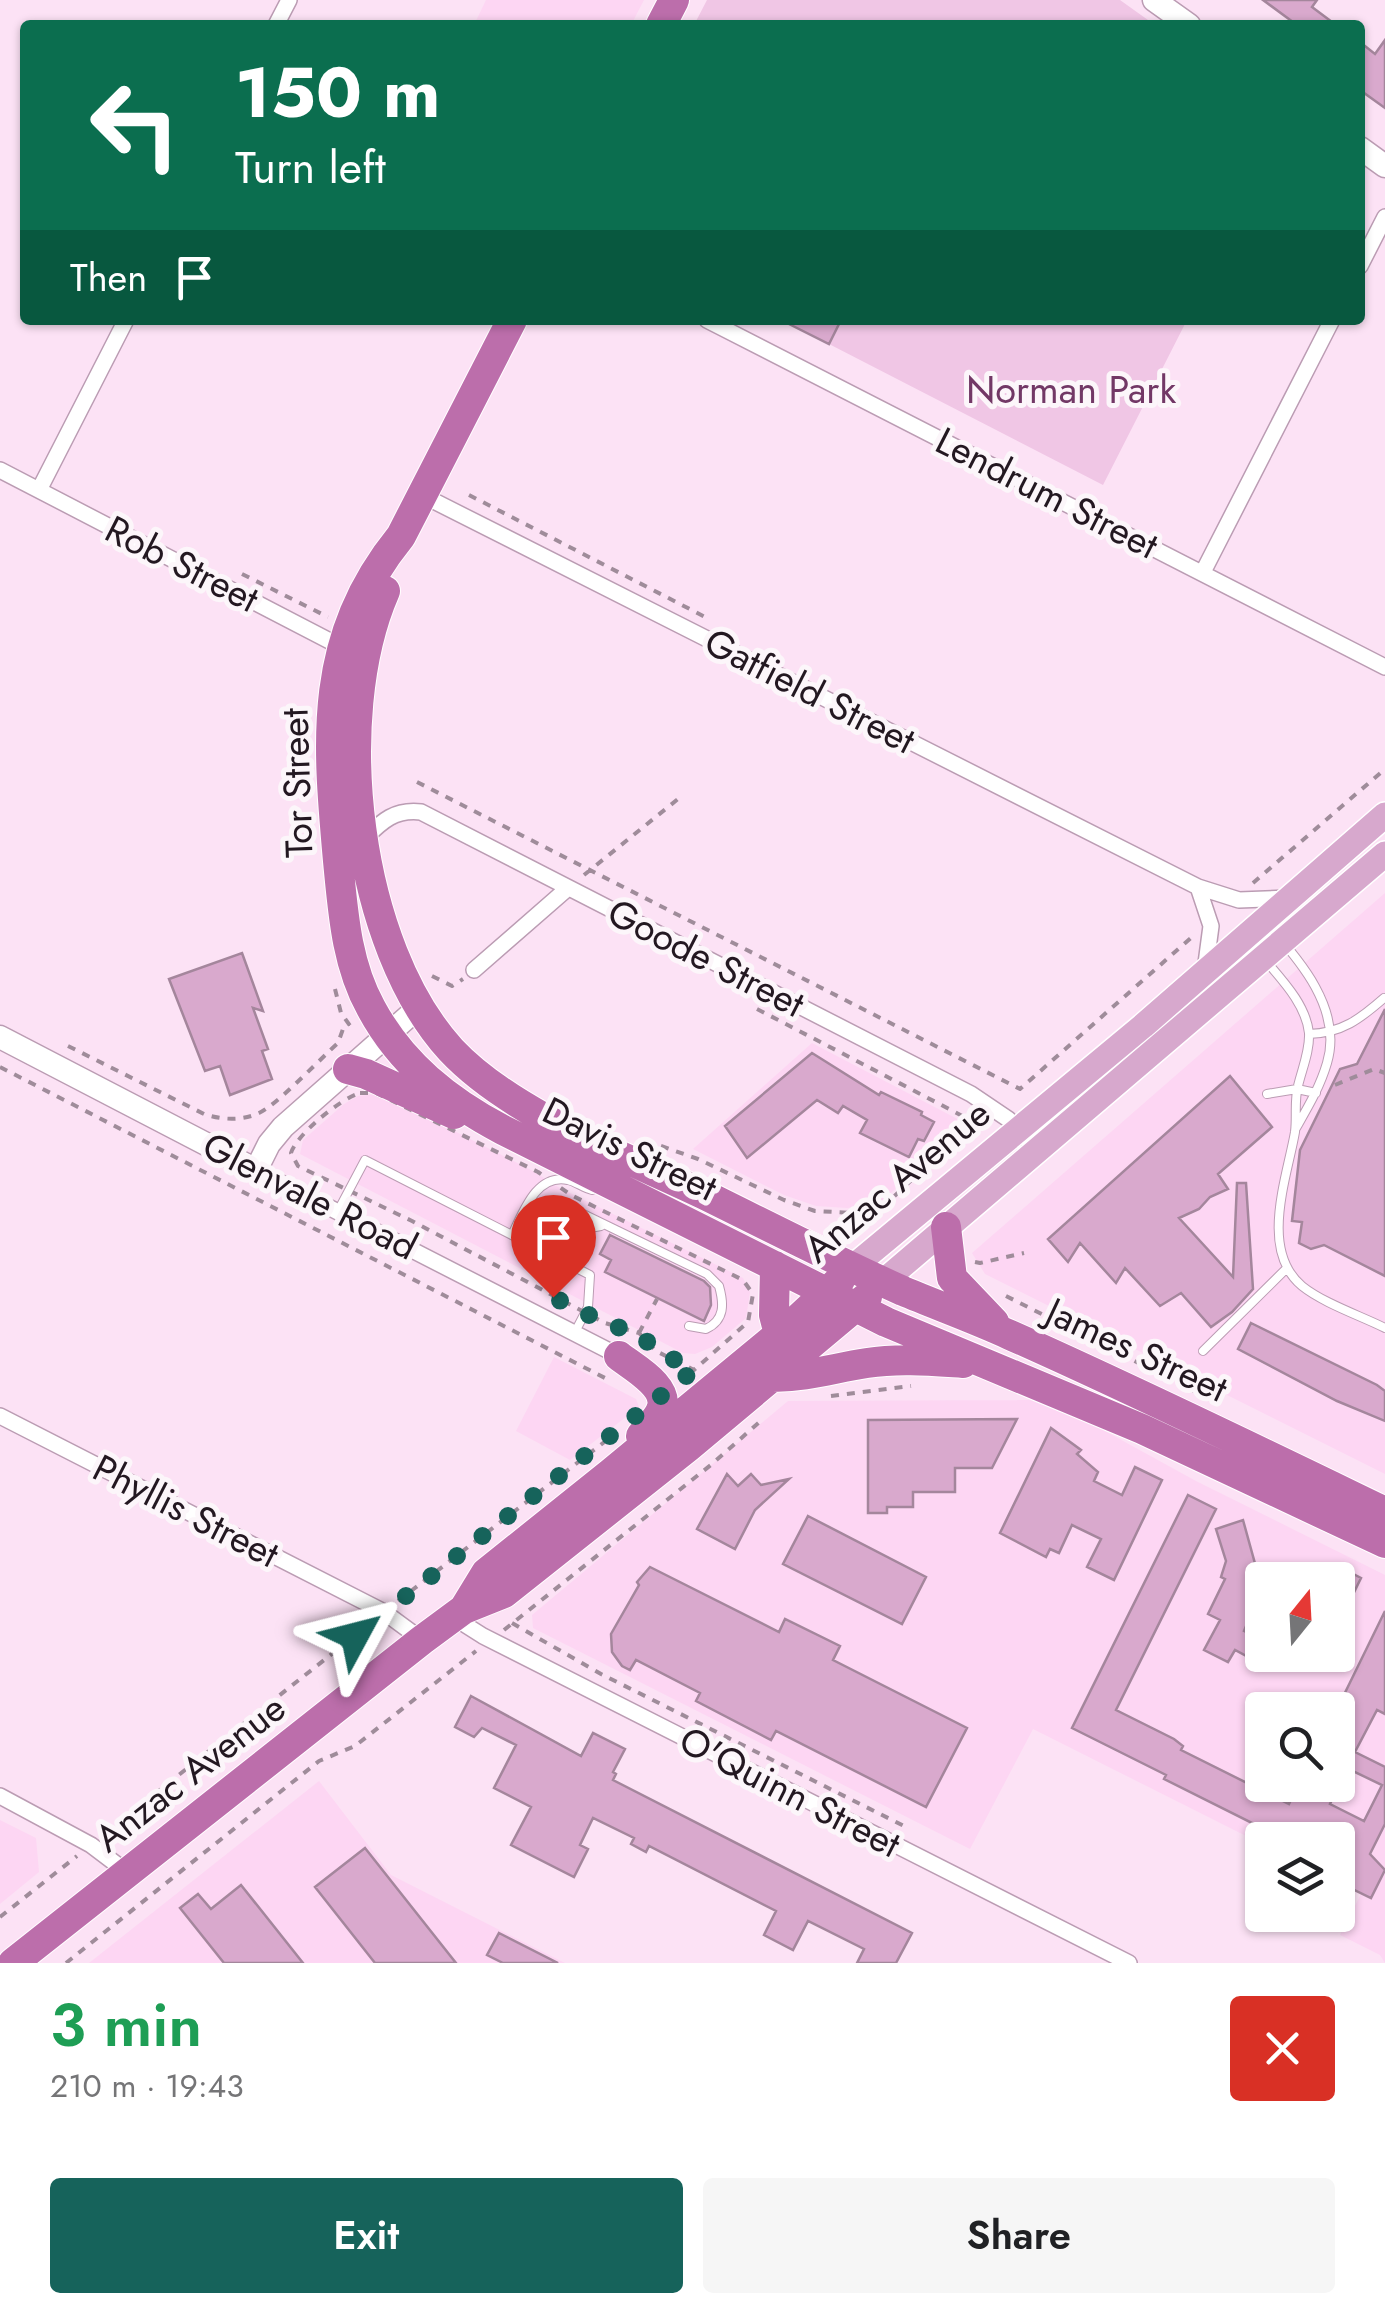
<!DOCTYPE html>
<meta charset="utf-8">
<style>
:root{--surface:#fff;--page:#f6f6f6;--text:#202124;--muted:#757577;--accent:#16635b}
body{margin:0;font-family:Jost,sans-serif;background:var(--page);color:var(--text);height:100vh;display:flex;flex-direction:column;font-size:38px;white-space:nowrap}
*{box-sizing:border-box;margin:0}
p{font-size:32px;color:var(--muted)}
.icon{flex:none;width:55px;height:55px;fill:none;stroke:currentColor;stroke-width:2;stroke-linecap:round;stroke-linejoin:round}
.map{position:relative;height:1963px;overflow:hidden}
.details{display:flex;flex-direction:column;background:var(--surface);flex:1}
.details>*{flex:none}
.guide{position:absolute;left:20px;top:20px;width:1345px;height:305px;border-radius:10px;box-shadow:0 2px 8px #0004;background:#0b6e4f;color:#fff;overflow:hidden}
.needle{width:65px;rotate:18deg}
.tools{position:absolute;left:1245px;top:1562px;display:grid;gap:20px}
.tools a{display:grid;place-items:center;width:110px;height:110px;border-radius:10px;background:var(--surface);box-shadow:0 2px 8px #0004;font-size:50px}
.pin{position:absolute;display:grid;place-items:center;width:85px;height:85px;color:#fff;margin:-102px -42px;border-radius:50% 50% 50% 0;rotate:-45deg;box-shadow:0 0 10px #0007}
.pin .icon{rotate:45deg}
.me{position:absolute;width:110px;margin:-55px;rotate:52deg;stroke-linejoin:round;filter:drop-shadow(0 0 8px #0008)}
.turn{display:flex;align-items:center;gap:35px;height:210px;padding:0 50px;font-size:45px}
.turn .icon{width:130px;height:130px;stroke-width:2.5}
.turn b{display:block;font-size:70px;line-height:85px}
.then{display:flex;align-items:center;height:95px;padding:0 50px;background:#0003;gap:20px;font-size:38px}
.round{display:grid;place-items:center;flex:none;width:105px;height:105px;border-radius:10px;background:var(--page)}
.head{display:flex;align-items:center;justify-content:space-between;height:170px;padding:0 50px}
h1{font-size:60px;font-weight:600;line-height:75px;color:#1e9e55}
.button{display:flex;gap:20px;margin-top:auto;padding:20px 50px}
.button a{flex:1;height:115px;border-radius:10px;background:var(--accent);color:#fff;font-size:40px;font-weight:600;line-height:115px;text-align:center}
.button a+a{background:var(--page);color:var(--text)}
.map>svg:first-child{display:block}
</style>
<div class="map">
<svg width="1385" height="1963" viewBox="0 0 1385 1963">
<rect width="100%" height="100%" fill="#fce2f5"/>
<path fill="#fdd6f3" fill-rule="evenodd" d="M486,0H644L631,25H474Z
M1385,893V1474L985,1274L972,1253Z
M812,1043L969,1125L877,1205L847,1208L816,1206L784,1195L693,1149Z
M375,1094L391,1099L533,1171L560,1188L743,1278L750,1292L746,1318L712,1347L695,1354L683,1353L300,1154L303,1140L344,1104L358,1096Z
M554,1357L636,1399L639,1407L570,1460L516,1431Z
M1030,1400L1094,1425L1196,1481L1385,1575V1963L1380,1955L1340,1935L1361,1894L1338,1882V1840H1262V1844L1033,1729L970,1849L533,1628L532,1615L788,1401ZM1262,1580H1338V1655H1262ZM1262,1710H1338V1785H1262Z
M319,1781L391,1875L565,1963H89Z
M0,1820L36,1838L39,1872L0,1904Z"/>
<path fill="#f0c6e5" d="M707,0H1120L1155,25H694Z
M841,320H1187L1103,485L829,344Z"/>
<path fill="#d9a9cd" stroke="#a4869c" stroke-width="2.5" d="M1263,0H1317L1312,7L1336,25H1297Z
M1385,40V108L1360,90V42L1375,54Z
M781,320H841L829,344Z
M242,953L263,1011L253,1008L268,1049L262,1051L272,1079L230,1095L220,1066L205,1071L169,979Z
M1385,1009V1276L1324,1245L1311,1249L1299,1243L1302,1222L1292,1221L1300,1150L1340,1069L1357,1064Z
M812,1053L879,1095L881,1092L922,1112L921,1115L934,1122L924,1141L918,1139L909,1157L860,1133L867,1120L843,1106L838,1113L817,1100L747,1158L725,1126Z
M1230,1076L1272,1127L1218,1174L1228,1189L1210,1197L1199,1209L1179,1218L1233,1277L1237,1183H1246L1253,1289L1232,1312L1211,1327L1181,1293L1160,1306L1125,1268L1116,1283L1080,1243L1068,1262L1048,1239Z
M610,1235L704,1281L710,1287L711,1305L704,1321L605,1272L611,1260L600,1254Z
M1251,1323L1377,1385L1385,1391V1421L1337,1401L1238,1349Z
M1017,1419L992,1468H955V1492H913V1507H887V1513H868V1420Z
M1051,1428L1081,1450L1077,1454L1098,1472L1094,1481L1122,1495L1135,1467L1162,1480L1114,1580L1087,1567L1101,1539L1072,1525L1059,1553L1050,1549L1046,1557L1000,1533Z
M727,1474L738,1486L751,1474L761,1485L789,1479L755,1510L735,1549L697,1529Z
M1188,1495L1216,1509L1116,1710L1174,1739L1183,1746L1181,1750L1289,1804L1298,1785H1339L1330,1804L1364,1821L1382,1785L1338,1764V1707L1385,1611V1714L1377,1710L1355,1752L1385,1767V1824L1370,1854L1385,1870L1371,1898L1338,1882V1840H1271L1274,1834L1164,1779L1166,1775L1072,1728Z
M808,1516L926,1577L902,1624L783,1564Z
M1243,1520L1262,1589L1244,1631L1262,1640L1252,1659L1235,1650L1228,1662L1204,1650L1220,1620L1208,1614L1225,1579L1221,1577L1226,1561L1216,1529Z
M1338,1566L1361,1578L1338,1625Z
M650,1567L779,1632L785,1619L840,1646L833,1660L967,1728L926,1807L776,1731L771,1740L696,1701L700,1693L636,1660L630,1670L622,1666L612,1652L611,1634L639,1585L637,1582Z
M471,1696L581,1756L593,1733L625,1749L613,1772L616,1774L613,1780L912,1933L896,1963H857L864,1949L808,1921L793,1950L764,1935L776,1911L649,1846L646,1852L631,1844L634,1838L593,1818L580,1845L588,1849L574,1877L511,1845L531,1807L494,1788L516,1745L482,1728L474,1737L455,1727Z
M365,1848L456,1963H375L315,1887Z
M241,1885L303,1963H224L180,1908L198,1894L211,1909Z
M499,1933L558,1963H503L487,1955Z"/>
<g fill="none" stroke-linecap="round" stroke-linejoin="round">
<g stroke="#bb9cb3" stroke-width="10">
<path id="lane" d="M1267,924C1300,960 1343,1010 1327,1063C1320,1087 1308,1107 1296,1128
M1266,961C1283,981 1306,1005 1309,1033C1310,1051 1302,1069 1298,1086C1294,1101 1297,1117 1295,1132C1287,1178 1259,1250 1302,1286C1323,1303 1361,1316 1385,1328
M1309,1034C1342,1033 1360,1019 1384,998
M1267,1094L1297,1089L1316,1093
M338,1211L365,1160L590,1275L588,1307L575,1332
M512,1235C523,1213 536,1173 568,1180C576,1182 584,1188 592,1190
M549,1243L559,1217L579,1212L707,1274L719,1286C724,1304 725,1320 706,1329L689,1326
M549,1243L567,1232L601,1226
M1203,1351L1287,1268"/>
</g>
<g stroke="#bb9cb3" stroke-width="18">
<path id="street" d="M276,25L289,0
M1360,266L1385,217
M707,320L1385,667
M0,470L347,650
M39,490L126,320
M422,495L1198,887L1239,900L1288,898
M1203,572L1332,320
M365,838C382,821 395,809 421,812L971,1094L1008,1119L1038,1151
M1198,887L1211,926L1205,971
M474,970L568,888
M256,1170L619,1356
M0,1416L384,1612L422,1640
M453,1617L483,1636L1129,1963
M0,1796L91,1845L128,1873"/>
</g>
<g stroke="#bb9cb3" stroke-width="25">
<path id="secondary" d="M1154,0L1189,25
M1360,148L1385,166
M0,1037L256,1170L269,1144L283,1127L419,1007"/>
</g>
<g stroke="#fff" stroke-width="28">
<path id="primary" d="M853,1267L1143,1026L1385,815
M884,1281L1385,854"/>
</g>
<g stroke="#fff" stroke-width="32">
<path id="highway" d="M661,25L674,0
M512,320L401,536C318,638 327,738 338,861C343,911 346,963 371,1008C401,1064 448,1101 503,1130L886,1322L1142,1429L1385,1543
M385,591C329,719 356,946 451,1050C511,1114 624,1156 703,1194C770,1227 836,1261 903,1291C939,1306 975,1319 1010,1335C1136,1391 1261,1452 1385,1512
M348,1069L366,1074L454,1114
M946,1227L952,1278L994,1322
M775,1266L774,1315L779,1334
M619,1356C634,1368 671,1387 661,1410C658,1419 647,1428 641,1436
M773,1377C807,1377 834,1368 867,1363C899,1358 932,1361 963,1363
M464,1609L486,1573L611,1473L800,1317L840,1280
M13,1963L422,1640L464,1609L504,1593L688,1447L867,1297"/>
</g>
<path stroke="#9f8c9a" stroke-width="4" stroke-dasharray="8 8" stroke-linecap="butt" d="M469,495L709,619
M242,574L328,617
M417,782L1020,1089L1193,936
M584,875L678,799
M1253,883L1385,769
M432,976L452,986L463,979
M335,989L341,1013L353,1030
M757,1009L974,1122
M68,1046L204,1114C222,1120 242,1121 259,1113C277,1105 321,1058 338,1043L343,1029L349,1024
M0,1067L605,1378
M1335,1085L1374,1069L1385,1073
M360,1093H376L538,1172L571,1195L743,1280L753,1294L748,1322L694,1370L656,1351L639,1333L605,1323L412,1221L298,1166L291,1153C297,1134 340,1099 360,1093Z
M661,1146L698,1159L784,1200L815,1211L854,1213L882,1209
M848,1240L975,1120
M975,1262L980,1263L1024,1253
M1006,1296L1194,1391
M639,1333L657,1299
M831,1396L911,1386
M398,1601L616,1433
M512,1623L601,1674L908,1828
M504,1630L712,1464L764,1418
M104,1834L371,1623
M0,1917L77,1856
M66,1963L319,1761L355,1746L476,1651"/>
<use href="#lane" stroke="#fff" stroke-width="8"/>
<use href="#street" stroke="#fff" stroke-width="15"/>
<use href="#secondary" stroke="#fff" stroke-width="22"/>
<use href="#primary" stroke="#d7a8cd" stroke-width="25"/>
<use href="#highway" stroke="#bc6eab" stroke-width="30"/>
</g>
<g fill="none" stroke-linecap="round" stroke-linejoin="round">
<path stroke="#16635b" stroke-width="18" stroke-dasharray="0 32.4" d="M355,1636L694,1370L656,1350L639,1334L605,1323L553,1297"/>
</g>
<g text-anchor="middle" stroke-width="10" stroke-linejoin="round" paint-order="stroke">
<g font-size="38" fill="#723866" stroke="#fcf6fa">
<text x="1071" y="403">Norman Park</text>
</g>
<g font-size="38" fill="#231821" stroke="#fcf6fa">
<text transform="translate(1047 493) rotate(27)" y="13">Lendrum Street</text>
<text transform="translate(182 564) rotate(27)" y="13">Rob Street</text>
<text transform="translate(810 691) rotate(27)" y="13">Gatfield Street</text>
<text transform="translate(297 783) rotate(-92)" y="13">Tor Street</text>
<text transform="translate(706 958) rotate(27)" y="13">Goode Street</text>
<text transform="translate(630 1149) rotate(26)" y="13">Davis Street</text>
<text transform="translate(897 1181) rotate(-40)" y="13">Anzac Avenue</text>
<text transform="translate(310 1196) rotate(27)" y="13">Glenvale Road</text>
<text transform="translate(1137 1350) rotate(25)" y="13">James Street</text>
<text transform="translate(186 1511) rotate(27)" y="13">Phyllis Street</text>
<text transform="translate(190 1773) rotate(-38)" y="13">Anzac Avenue</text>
<text transform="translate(790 1792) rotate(27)" y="13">O'Quinn Street</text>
</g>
</g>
</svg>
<div class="tools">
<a><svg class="needle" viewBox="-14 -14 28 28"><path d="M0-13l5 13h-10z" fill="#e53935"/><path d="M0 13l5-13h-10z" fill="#757577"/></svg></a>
<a><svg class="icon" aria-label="search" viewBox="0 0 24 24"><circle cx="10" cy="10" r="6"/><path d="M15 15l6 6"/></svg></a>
<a><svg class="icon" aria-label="layers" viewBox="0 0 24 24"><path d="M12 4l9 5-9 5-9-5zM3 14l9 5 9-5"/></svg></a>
</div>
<div class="pin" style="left:553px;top:1297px;background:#d93025"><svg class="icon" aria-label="arrive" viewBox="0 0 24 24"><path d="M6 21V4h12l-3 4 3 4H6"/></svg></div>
<svg class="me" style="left:355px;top:1636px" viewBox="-20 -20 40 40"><path d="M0-17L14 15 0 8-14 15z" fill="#16635b" stroke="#fff" stroke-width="4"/></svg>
<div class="guide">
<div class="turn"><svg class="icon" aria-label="left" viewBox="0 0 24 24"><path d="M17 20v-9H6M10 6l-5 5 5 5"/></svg><div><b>150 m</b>Turn left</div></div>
<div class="then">Then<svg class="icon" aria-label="arrive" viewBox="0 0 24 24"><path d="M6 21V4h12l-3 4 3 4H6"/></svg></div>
</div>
</div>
<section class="details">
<div class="head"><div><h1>3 min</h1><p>210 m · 19:43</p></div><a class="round" style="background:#d93025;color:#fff"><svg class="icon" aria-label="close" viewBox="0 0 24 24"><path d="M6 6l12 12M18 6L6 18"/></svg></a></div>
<div class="button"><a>Exit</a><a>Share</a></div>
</section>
